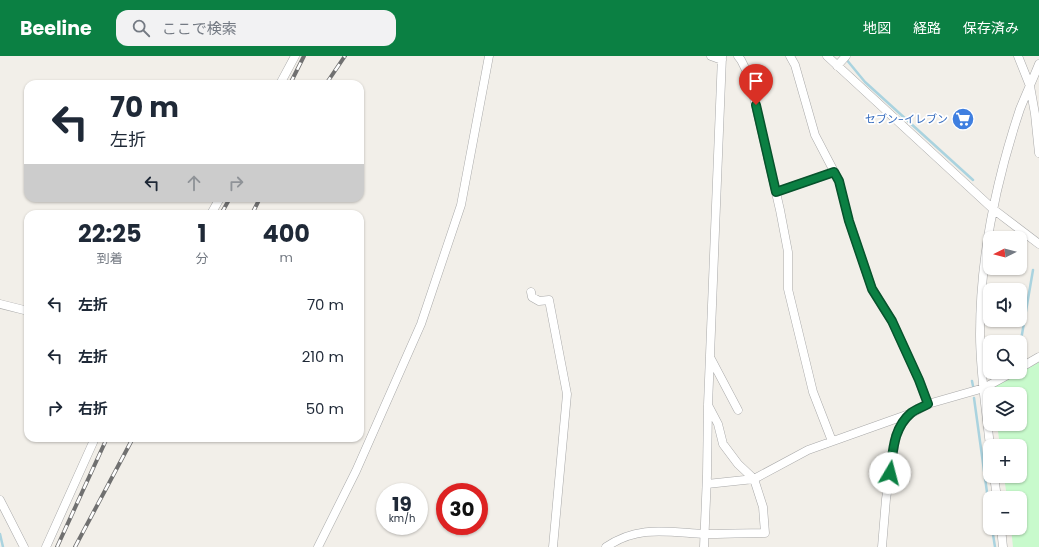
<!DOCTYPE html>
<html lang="ja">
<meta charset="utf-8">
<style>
:root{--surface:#fff;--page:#f2f2f3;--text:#1f2937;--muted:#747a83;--accent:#0b8043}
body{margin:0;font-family:Poppins,"Noto Sans JP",sans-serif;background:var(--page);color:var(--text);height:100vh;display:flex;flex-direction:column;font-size:15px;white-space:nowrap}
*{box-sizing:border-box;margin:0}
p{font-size:13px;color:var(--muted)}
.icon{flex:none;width:22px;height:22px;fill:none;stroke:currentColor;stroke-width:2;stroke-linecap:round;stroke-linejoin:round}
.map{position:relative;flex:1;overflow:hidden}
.drawer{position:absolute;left:24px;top:154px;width:340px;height:232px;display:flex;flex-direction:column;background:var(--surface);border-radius:12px;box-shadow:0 1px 3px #0004}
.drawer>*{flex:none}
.hud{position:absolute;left:24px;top:24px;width:340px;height:122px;border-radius:12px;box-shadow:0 1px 3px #0004;background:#fff;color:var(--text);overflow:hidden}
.needle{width:26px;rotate:264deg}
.tools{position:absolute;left:983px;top:175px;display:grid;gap:8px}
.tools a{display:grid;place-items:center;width:44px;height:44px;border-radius:8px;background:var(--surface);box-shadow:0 1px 3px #0004;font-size:20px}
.speed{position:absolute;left:376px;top:427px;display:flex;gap:8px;font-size:20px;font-weight:700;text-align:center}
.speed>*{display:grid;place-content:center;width:52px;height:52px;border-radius:50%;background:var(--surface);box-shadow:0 1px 3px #0004;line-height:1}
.speed small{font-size:10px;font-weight:400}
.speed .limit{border:6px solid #d22;background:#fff;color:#111}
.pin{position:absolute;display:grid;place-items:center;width:34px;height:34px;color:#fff;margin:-41px -17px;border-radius:50% 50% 50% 0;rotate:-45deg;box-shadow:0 0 4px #0007}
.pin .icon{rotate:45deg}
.me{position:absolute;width:44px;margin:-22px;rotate:8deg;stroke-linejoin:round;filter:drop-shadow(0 0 3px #0008)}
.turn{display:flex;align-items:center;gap:14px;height:84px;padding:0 20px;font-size:18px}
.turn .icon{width:52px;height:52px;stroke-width:2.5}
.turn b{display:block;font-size:28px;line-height:34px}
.lanes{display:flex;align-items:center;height:38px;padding:0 20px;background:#0003;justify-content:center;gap:20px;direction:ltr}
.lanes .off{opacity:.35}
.eta{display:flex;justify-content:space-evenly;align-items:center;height:68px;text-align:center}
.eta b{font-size:24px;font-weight:700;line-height:28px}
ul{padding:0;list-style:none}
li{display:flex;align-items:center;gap:12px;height:52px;padding:0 20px}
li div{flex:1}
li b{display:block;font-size:15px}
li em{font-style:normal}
header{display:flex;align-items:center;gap:24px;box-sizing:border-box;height:56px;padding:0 20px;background:var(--accent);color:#fff}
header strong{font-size:19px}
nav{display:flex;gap:22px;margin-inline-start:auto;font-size:14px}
.search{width:280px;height:36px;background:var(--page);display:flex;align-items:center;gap:10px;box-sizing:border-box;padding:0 14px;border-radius:12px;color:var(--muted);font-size:15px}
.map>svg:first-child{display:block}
</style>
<header>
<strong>Beeline</strong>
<div class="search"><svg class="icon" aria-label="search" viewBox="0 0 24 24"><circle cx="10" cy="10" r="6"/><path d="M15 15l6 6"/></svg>ここで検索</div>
<nav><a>地図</a><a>経路</a><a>保存済み</a></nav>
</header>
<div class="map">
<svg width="1039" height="491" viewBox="0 0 1039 491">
<rect width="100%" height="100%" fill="#f2efe9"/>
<path fill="#c8facc" d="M1039,306V491H1013L1011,472H1020V442H1007L1004,420H1020V390H1000L997,368H1020V338H993L994,331Z"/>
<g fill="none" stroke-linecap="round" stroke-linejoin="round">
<path stroke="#aad3df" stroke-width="2.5" d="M846,3L865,26L973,124
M1020,290L1033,214
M990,321L1002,316
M972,325L973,330
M974,342L990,458
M992,472L995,491
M0,478L3,491"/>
<g stroke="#a9a9a9" stroke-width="9">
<path id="minor" d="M711,0L722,4
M738,0L741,4L749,20L780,154L788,196V233L813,336L832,385
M790,0L795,9L815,79L839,125L849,165L872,233L892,265L919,324L928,348
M827,0L993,153L1039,188
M1018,0L1030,30L1035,58L1039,97
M837,10L846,0
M280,28L295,0
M776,136L834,116
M211,158L220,142
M531,236L532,241L539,245L549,244L567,338L553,491
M0,248L28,255
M710,301L738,354
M1020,312L1039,301
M990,390C986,353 980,316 980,278C980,202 996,125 1020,53C1026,38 1033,23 1039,8
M994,420L997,442
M707,428L754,423L808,394L912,357L928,348L984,332L1013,316
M0,444L24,491
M1001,472L1003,491
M46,491L95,382
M318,491L356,415L421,268L461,149L489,0
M606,491C638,469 667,476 704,478C724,478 745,477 765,477L763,451L754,423L738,408L723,388L718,368L708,349
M704,491L707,419L708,349L722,0
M882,491L886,443L896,379L902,368L911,357"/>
</g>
<use href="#minor" stroke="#fff" stroke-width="8"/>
<g stroke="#707070" stroke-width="4">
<path id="rail" d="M290,28L304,0
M326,28L345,0
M221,158L230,142
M252,158L260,142
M57,491L107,382
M75,491L133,382"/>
</g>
<use href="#rail" stroke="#fff" stroke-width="2.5" stroke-dasharray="8" stroke-linecap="butt"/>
</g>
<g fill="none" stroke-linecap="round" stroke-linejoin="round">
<g stroke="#07532c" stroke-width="10">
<path id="route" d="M756,49L776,136L834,116L839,125L849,165L872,233L892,265L919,324L928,348C923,351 916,353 911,357C893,372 893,396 890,417"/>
</g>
<use href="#route" stroke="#0b8043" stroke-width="7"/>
</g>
<defs>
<g id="supermarket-disc" transform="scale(1.15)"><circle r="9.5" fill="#3f7fe0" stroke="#fff"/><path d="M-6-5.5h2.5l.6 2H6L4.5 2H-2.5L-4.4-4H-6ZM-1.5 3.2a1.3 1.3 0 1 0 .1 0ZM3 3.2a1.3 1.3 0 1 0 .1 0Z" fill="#fff"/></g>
</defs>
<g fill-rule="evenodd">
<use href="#supermarket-disc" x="963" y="63"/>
</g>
<g text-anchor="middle" stroke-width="3.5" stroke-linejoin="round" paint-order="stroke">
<g font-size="11" fill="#366cbe" stroke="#fff" text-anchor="end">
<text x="948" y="67">セブン-イレブン</text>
</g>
</g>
</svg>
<div class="tools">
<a><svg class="needle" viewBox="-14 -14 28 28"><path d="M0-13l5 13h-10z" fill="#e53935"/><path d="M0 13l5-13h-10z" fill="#747a83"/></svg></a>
<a><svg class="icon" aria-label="sound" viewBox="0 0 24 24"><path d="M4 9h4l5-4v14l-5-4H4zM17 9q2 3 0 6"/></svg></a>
<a><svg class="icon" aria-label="search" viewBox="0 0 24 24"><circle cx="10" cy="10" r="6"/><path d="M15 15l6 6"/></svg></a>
<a><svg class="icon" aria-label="layers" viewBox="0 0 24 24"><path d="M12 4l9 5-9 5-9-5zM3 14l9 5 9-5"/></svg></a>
<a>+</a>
<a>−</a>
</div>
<div class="speed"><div>19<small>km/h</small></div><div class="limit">30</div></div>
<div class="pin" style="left:756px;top:49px;background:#d93025"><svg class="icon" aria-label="arrive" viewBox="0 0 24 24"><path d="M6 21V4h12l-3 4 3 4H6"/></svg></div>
<svg class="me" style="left:890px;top:417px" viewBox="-20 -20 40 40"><circle r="19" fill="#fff"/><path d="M0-13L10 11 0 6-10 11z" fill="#0b8043"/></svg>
<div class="hud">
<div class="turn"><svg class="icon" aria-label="left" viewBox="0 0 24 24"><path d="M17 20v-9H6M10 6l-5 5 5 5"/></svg><div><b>70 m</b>左折</div></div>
<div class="lanes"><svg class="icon" aria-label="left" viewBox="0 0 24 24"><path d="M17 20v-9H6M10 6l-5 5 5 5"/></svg><svg class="icon off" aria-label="ahead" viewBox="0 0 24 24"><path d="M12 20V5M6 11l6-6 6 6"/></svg><svg class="icon off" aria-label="right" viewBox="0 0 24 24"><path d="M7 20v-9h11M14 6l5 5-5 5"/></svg></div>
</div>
<section class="drawer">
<div class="eta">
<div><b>22:25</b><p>到着</p></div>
<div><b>1</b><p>分</p></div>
<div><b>400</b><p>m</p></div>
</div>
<ul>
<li><svg class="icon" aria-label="left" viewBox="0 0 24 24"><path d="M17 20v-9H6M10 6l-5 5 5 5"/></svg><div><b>左折</b></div><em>70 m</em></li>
<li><svg class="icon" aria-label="left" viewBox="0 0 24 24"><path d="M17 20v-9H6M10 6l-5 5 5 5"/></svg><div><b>左折</b></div><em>210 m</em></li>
<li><svg class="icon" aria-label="right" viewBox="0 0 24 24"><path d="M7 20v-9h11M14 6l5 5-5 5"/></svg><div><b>右折</b></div><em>50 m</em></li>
</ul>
</section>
</div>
